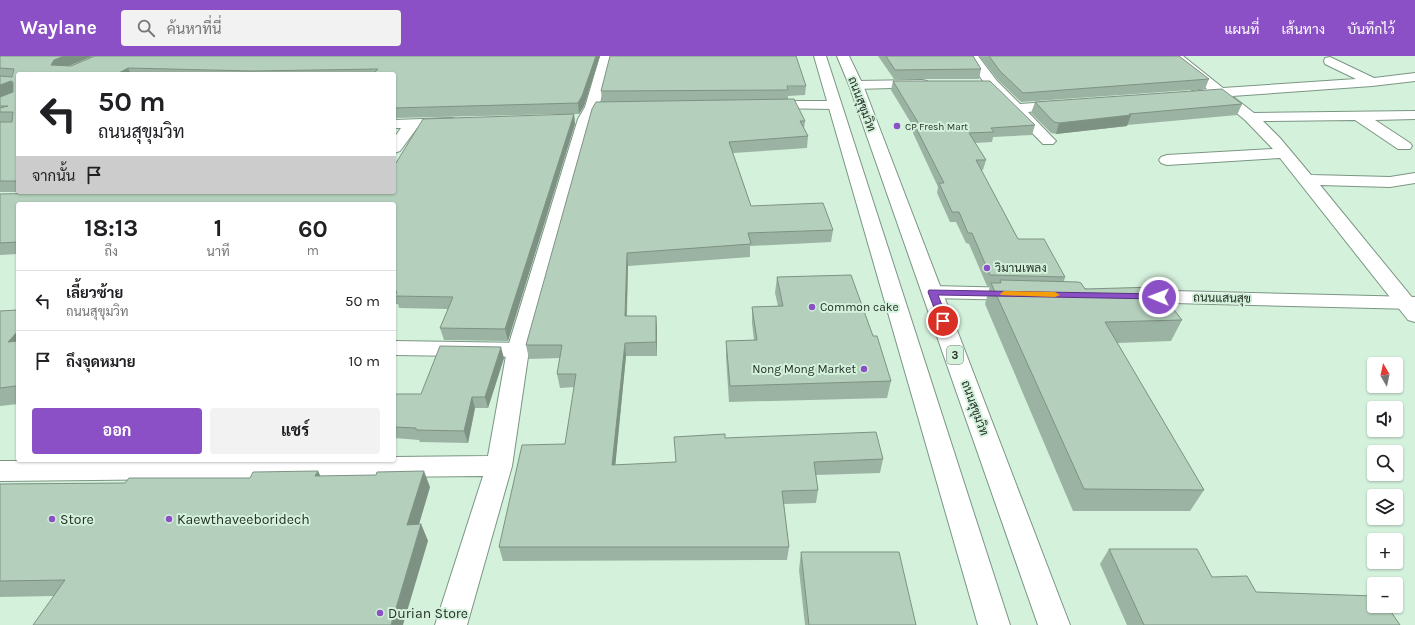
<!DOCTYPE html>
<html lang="th">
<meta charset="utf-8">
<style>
:root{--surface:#fff;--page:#f2f2f2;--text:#202124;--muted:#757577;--line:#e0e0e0;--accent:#8b4fc6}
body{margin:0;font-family:Karla,Sarabun,sans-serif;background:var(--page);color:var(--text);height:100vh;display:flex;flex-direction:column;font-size:15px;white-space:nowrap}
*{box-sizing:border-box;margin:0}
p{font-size:13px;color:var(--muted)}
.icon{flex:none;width:22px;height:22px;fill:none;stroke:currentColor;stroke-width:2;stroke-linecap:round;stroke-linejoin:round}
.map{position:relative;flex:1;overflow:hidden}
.panel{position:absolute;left:16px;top:146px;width:380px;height:260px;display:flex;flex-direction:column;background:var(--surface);border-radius:4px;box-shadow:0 1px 3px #0004}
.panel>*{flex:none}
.guide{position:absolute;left:16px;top:16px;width:380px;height:122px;border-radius:4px;box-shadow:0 1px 3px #0004;background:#fff;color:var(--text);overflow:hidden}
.needle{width:26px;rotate:351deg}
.fabs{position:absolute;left:1367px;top:301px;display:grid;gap:8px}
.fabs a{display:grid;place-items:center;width:36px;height:36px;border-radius:4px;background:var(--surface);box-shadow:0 1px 3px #0004;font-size:20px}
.pin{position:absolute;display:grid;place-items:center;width:34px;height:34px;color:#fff;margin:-17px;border:2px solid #fff;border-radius:50%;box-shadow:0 1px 4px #0007}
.me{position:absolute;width:44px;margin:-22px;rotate:271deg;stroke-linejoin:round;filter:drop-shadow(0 0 3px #0008)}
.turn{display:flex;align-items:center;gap:14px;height:84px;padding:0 16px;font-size:18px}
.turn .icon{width:52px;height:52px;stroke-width:2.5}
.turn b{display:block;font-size:28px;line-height:34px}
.then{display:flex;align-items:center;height:38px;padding:0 16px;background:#0003;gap:8px;font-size:15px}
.eta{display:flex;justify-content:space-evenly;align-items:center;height:68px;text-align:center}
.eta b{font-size:24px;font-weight:700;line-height:28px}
.button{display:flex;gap:8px;margin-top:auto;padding:8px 16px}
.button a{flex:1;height:46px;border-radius:4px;background:var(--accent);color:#fff;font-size:16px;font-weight:700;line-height:46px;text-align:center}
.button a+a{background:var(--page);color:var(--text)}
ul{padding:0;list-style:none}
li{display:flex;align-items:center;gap:12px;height:60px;padding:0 16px;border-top:1px solid var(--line)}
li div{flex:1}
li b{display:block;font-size:15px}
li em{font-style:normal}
header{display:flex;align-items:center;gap:24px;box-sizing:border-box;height:56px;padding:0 20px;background:var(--accent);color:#fff}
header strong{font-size:19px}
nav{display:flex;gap:22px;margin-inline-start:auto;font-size:14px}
.search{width:280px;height:36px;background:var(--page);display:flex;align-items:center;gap:10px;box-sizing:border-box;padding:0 14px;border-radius:4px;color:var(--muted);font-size:15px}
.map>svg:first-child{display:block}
</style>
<header>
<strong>Waylane</strong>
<div class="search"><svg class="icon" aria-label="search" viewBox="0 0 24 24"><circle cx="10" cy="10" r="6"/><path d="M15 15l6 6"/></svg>ค้นหาที่นี่</div>
<nav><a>แผนที่</a><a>เส้นทาง</a><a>บันทึกไว้</a></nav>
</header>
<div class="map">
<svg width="1415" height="569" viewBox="0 0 1415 569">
<rect width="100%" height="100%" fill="#d4f1dc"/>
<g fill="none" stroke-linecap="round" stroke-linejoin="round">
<g stroke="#7b9683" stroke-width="2">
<path id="street" d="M966,0H978L997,25L1020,48L1063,45L1068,46L1070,49L1068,52L1028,56L1053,82L1056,85L1053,88H1043L987,31Z
M1169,0H1183L1223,32L1356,23L1325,8L1324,5L1325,2L1330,1L1374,22L1415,17V25L1372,30L1232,40L1254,57L1415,55V63L1375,64L1410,87L1412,90L1410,93H1398L1355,64L1263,65L1280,82L1311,119L1390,121L1415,117V127L1390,131L1320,129L1415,245V266L1408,264L1280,102L1167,109L1161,107L1159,104L1161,101L1167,99L1273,93L1245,64L1217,41H1192L1190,38L1192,35L1207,33Z
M922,24L927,25L929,28L927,31L856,33L851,32L849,29L851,26L856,25Z
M767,45H834L839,46L841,49L839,52L834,53L762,52L760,49L762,46Z
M451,62L456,63L458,66L456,69L417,72L400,95L394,97V82L401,72H394V64Z
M394,285L518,287L526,289L529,294L526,299L518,301L394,299Z"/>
</g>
<g stroke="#7b9683" stroke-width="2">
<path id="secondary" d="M600,0H612L599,51L592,63L529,294L512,410L467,569H435L483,420L0,425V405L394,404V401L488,400L507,294L578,63L585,51Z
M932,230L1017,232L1024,234L1027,238L1024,242L1017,244L932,242L925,240L922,236L925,232Z
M1134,234L1415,241V253L1134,246L1127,244L1124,240L1127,236Z"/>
</g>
<g stroke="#7b9683" stroke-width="2">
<path id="primary" d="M814,0H826L1010,569H978Z
M837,0H849L863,29L1070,569H1038L849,29Z"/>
</g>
<use href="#street" fill="#fff" fill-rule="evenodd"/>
<use href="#secondary" fill="#fff" fill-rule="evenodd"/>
<use href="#primary" fill="#fff" fill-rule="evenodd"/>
</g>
<path fill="#9bb3a2" d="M0,0H93L69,10H71L95,0H600L584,50L579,58H574L575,68L508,285L444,284L440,272L448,253L399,252L398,248H394V148H18V198L0,199V138L394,136L396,107L557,58L394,62V18H18V136H27H0Z
M878,0H973L981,13L979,23H894Z
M979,0H1179L1209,23L1205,33L1021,46L998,24Z
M893,25L1035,69L1032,79L993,81L992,86L975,87L986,104L983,114H981L1018,183L1065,221L1064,225L1182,264L1171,285L1117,287L1204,434L1190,455H1073L985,248L990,230H987L969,188L966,187L956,166H950L937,137L938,131L913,77L914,72L891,34Z
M806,30L805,39L788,40V43L805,65L804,73L808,80L807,92L733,97L751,150L833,174L831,186L750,190V201L628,210L627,260H656L657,273V300H626L615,409L676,406L725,382L883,403L880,417L816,419L818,434L816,447L784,448L789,491L787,504L503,505L499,491L565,388L574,331L560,332L557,318L560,302L529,303L526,289L602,45L601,35Z
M1035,46L1242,48L1237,59L1127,69V70L1056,78L1051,77L1031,57Z
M777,221L873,280L891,325L887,342L729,346L726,301V285L754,284L752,267V251L778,250L775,237Z
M18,254V348L0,350V255Z
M504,302L488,352H475L468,387L420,386L419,384L394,382V338H421Z
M318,415L320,420L430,431L419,468H421L428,485L53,540L0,541V428L125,427L250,422Z
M1109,493L1212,521L1256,536L1400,569H1127L1100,508Z
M801,496L916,569H805L799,514Z"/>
<path fill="#7e9284" d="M64,0H93L59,14L51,9L54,4Z
M596,0H600L584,50L579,58L578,47Z
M128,12L131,18H117Z
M11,25L17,35L0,42V29Z
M574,58L575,68L508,285L505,273Z
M1131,59L1127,70L1056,78L1059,67Z
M627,197L628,210L626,274L625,260Z
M656,260L657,273V300L656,286Z
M18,275V299L8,286Z
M625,287L626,300L614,423L612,409Z
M501,291L504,302L488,352L485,341Z
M472,341L475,352L468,387L464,375Z
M318,415L326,432L315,420Z
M424,415L430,431L414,485L407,469Z
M421,468L428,485L403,569H391Z"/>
<path fill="#b4d0bc" stroke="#7e9284" d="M0,0H64L54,4L51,9L71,10L95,0H596L582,40L578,47L394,52V18H373L378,13L252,15L128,12L117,18H18V125H0V66H12L13,56H0V52L8,50H0V41L13,36V26L11,25L0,29V20L12,21L14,13L0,12Z
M610,0H796L806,30H787L788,34L601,35Z
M886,0H973L981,13L895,14Z
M989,0H1179L1209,23L1023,37L1000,15Z
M893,25H990L1035,69L991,72L994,76L969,77L986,104H976L1018,183H1044L1065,221L990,219L972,177H968L959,156H952L939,127H944L914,68H919Z
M1222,33L1242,48L1129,58L1131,59L1059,67L1054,66L1035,46Z
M794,43L805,65H800L808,80L729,86L751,150L823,147L833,174L748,177L751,188L627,197L625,260H656V286L625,287L612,409L676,406L674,381L725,378V382L876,376L883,403L814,406L818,434L782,435L789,491H499L522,389L565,388L576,318H557L562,289H526L592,53L596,46Z
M574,58L505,273L440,272L453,241L395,240L397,236H394V148H18V186L0,187V138L106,136H394V108L396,107L423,63Z
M851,219L873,280H877L891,325L730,330L726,285L757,284L752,251L783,250L777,221Z
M1000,224L1078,226L1081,227L1085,233L1156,231L1182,264L1105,266L1204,434L1084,433L991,227H1001Z
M18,254V275L8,286L18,285V328L16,330L0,332V255Z
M440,290L501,291L485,341H472L464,375L416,374V372L394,371V338H421Z
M318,415L315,420L376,419L377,416L424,415L407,469L421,468L391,569H33L65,524L0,525V428L125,427L129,422H250L253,416Z
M1109,493H1197L1212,521L1247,520L1256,536L1374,540V550H1387L1400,569H1144Z
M801,496H899L916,569H809Z"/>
<path fill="#8b4fc6" stroke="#5a3381" d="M929,234L1159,238L1163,241L1159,243L938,239L948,265L943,268L939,265L928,236Z"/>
<path fill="#f59e0b" d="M1004,235L1055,236L1060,239L1055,241L1001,239L1000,238Z"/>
<g fill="#8b4fc6" stroke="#d4f1dc" stroke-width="1.5">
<circle cx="897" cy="70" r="4"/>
<circle cx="987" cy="212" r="4"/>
<circle cx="812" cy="251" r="4"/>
<circle cx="864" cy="313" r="4"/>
<circle cx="52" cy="463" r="4"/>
<circle cx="169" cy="463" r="4"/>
<circle cx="380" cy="557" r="4"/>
</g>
<g text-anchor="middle" stroke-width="4" stroke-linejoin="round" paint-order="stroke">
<g font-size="10" fill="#263129" stroke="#d4f1dc" text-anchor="start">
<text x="905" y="74">CP Fresh Mart</text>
</g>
<rect fill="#d4f1dc" stroke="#5a6b5f" stroke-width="1" x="947" y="290" width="16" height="18" rx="3"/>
<g font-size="11" font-weight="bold" fill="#263129">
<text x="955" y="303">3</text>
</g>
<g font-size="12" fill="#263129" stroke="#d4f1dc">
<text transform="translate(862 48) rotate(69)" y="4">ถนนสุขุมวิท</text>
<text transform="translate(1222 242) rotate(1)" y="4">ถนนแสนสุข</text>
<text transform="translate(975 352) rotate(70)" y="4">ถนนสุขุมวิท</text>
</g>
<g font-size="12" fill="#263129" stroke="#d4f1dc" text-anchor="start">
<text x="995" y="216">วิมานเพลง</text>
<text x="820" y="255">Common cake</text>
<text x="856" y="317" text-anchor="end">Nong Mong Market</text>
</g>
<g font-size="14" fill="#263129" stroke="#d4f1dc" text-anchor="start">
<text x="60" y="468">Store</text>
<text x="177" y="468">Kaewthaveeboridech</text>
<text x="388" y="562">Durian Store</text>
</g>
</g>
</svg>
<div class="fabs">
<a><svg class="needle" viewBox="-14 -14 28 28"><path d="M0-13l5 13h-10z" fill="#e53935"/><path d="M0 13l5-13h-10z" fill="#757577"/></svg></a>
<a><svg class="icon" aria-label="sound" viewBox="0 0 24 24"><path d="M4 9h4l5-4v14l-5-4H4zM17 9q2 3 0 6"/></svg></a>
<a><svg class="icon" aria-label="search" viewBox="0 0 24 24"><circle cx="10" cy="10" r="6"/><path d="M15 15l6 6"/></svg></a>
<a><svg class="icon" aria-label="layers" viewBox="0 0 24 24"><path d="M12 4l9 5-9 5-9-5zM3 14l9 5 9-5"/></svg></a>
<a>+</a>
<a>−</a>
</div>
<div class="pin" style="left:943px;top:265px;background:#d93025"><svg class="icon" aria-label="arrive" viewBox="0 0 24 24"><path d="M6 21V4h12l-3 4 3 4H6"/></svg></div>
<svg class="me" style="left:1159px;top:241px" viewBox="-20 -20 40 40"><circle r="17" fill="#8b4fc6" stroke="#fff" stroke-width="3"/><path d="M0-11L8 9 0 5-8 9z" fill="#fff"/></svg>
<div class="guide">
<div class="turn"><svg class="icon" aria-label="left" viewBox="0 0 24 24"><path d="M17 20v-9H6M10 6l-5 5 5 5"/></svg><div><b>50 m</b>ถนนสุขุมวิท</div></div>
<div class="then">จากนั้น<svg class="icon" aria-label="arrive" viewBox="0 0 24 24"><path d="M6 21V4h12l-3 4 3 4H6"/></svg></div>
</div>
<section class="panel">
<div class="eta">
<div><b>18:13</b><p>ถึง</p></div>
<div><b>1</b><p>นาที</p></div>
<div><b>60</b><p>m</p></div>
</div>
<ul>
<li><svg class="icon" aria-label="left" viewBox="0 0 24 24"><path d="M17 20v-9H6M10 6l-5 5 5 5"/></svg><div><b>เลี้ยวซ้าย</b><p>ถนนสุขุมวิท</p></div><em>50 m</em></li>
<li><svg class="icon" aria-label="arrive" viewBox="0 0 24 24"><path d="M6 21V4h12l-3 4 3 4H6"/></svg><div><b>ถึงจุดหมาย</b></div><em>10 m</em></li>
</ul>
<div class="button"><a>ออก</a><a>แชร์</a></div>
</section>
</div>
